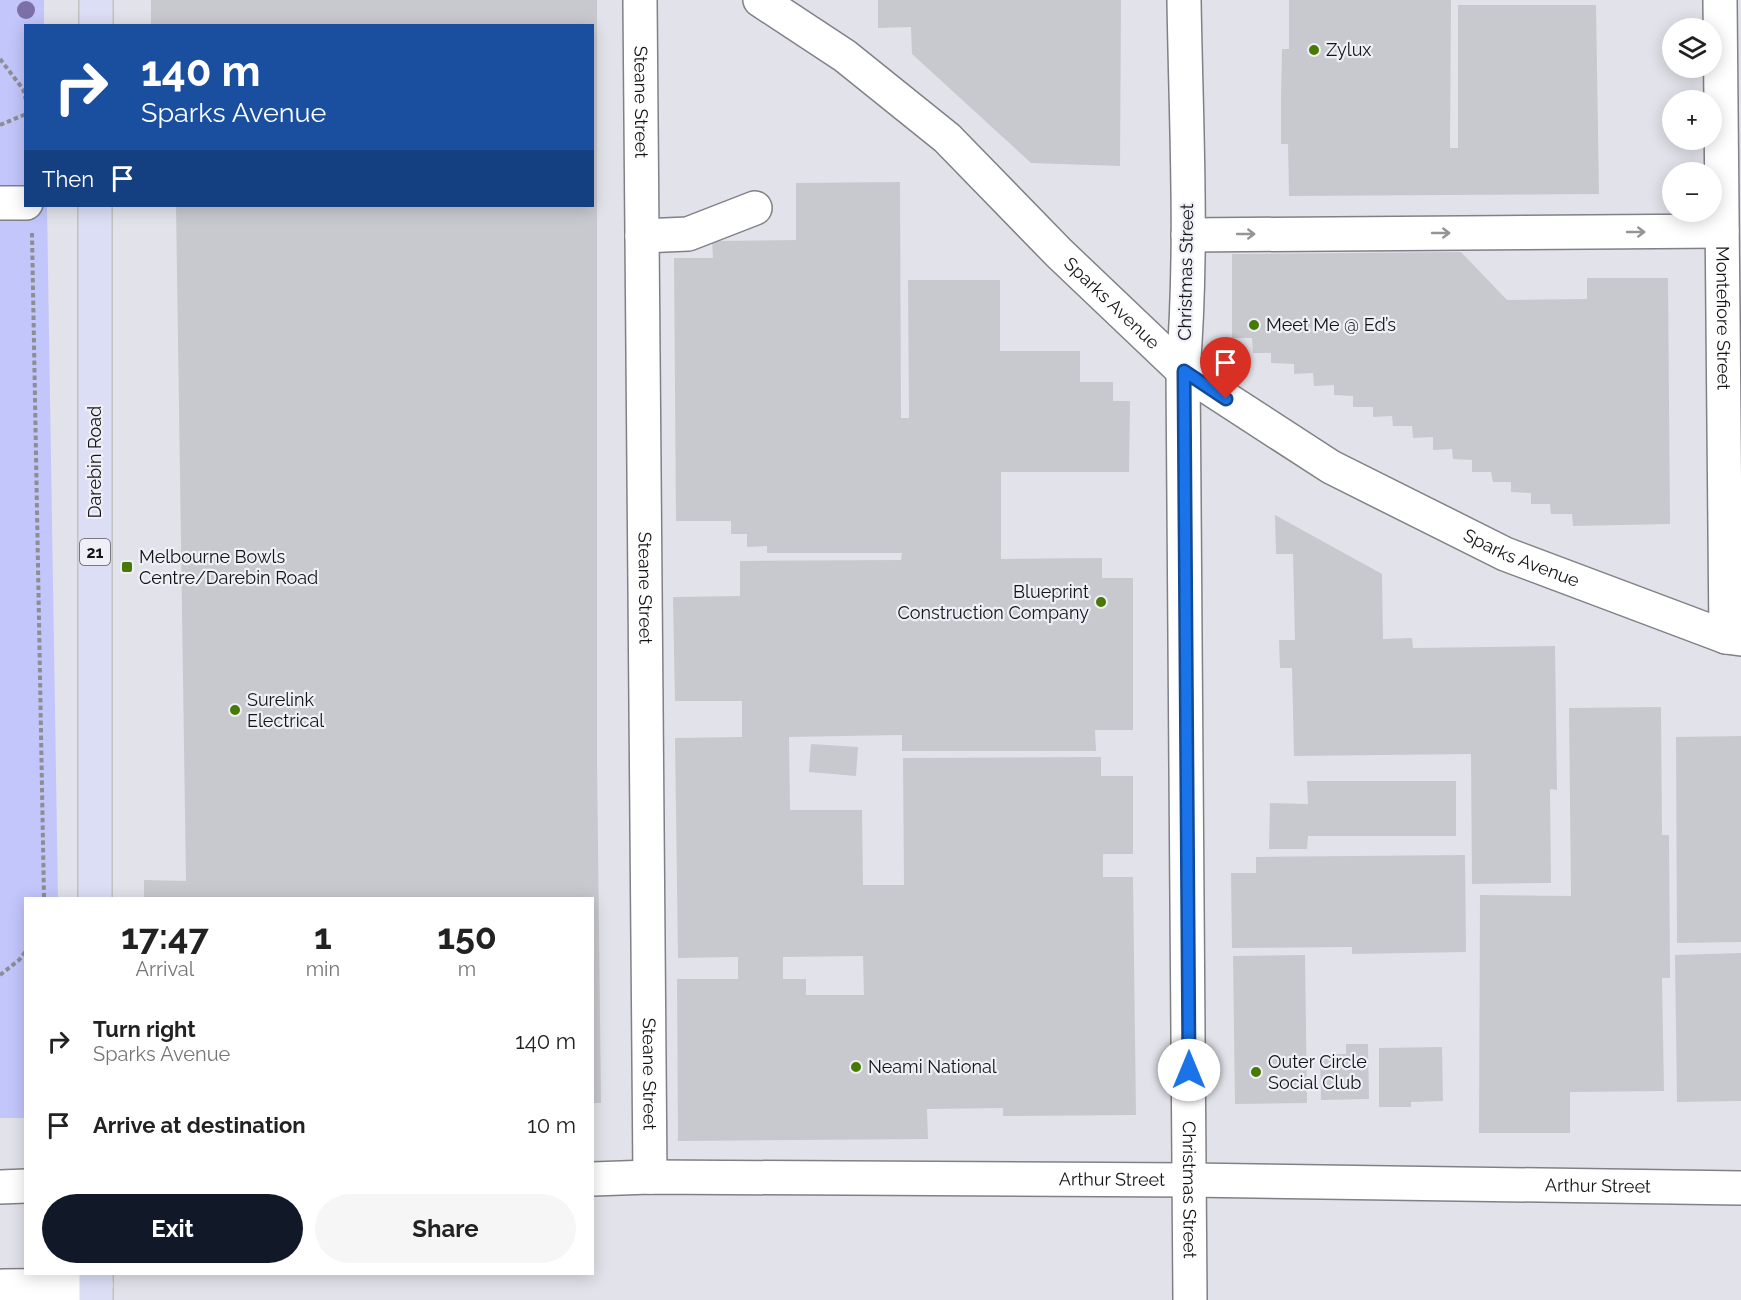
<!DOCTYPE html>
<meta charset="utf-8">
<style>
:root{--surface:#fff;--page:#f6f6f6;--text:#222;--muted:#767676;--accent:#111827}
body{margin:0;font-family:Raleway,sans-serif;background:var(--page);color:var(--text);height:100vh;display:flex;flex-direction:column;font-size:22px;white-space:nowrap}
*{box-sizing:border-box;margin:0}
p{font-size:20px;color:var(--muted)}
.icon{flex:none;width:33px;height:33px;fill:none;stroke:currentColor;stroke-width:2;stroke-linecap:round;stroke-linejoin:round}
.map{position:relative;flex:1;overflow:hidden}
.details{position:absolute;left:24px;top:897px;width:570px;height:378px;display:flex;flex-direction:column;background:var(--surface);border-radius:0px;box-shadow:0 3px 15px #0003}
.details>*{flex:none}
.hud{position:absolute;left:24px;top:24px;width:570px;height:183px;border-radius:0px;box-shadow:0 3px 15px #0003;background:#1a4fa0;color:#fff;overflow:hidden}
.tools{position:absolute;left:1662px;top:18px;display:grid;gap:12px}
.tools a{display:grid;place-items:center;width:60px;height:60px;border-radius:50%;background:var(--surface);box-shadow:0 3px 15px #0003;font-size:30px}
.pin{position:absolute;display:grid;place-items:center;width:51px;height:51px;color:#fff;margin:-62px -26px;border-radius:50% 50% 50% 0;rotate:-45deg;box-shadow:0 0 6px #0007}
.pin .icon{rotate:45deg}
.me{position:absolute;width:66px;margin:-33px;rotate:0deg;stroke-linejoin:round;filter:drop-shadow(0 0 4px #0008)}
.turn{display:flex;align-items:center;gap:21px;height:126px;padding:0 18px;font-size:27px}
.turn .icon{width:78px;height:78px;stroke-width:2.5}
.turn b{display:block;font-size:42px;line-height:51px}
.then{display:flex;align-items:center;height:57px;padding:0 18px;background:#0003;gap:12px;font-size:22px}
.eta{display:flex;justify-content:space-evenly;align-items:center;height:102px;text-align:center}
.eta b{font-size:36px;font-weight:700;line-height:42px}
.primary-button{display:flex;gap:12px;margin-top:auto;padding:12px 18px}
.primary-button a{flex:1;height:69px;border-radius:36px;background:var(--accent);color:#fff;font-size:24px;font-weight:700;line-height:69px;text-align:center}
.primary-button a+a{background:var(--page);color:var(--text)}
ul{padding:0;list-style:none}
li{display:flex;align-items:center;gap:18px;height:84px;padding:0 18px}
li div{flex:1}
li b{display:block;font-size:22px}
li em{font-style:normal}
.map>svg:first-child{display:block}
</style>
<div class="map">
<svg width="1741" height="1300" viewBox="0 0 1741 1300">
<rect width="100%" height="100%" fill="#e2e3ea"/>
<path fill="#c3c6fb" d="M0,0H44V25L26,26V206H47L58,898H26L25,1118H0Z"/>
<path fill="#c8c8cf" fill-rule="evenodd" d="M151,0H597V761L601,1103H592V898H144V880L186,881L176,206H592V26H151Z
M878,0H1121L1120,166L1031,163L912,54L911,27L878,28Z
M1289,0H1451L1450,148H1458V5H1596L1599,194L1289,196L1288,144H1281V98L1282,49H1289Z
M900,182L901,418H909L908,280H1000V351H1080V382H1113V401H1130L1129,472H1001V559L1102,558V578H1133V730H1095L1096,751H902V735L789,737L790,810H862L863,885H904L903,758L1101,757V776H1133V854H1103V877H1133L1136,1115L1003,1116V1108L927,1109L928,1139L678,1141L677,979H738V957L678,958L675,738L742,737V701H675L673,597L740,596V561L901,560L902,553H767V546L747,547V534H731V521H676L674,258H713L712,241L796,240V183ZM863,956L864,995H806V979H783V957Z
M1461,252L1507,300L1587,299V278H1668L1670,524L1573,526L1572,514H1551L1550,504H1531V493L1511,492V482H1493L1491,472H1472V460L1453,459L1452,449L1433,450V437L1413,438L1412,426H1393L1392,416L1373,417V407H1353V396L1334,395V385L1314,386L1313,373L1294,374V364L1271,363V353H1253L1252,338H1232V254Z
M1275,515L1382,574L1383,639L1412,638L1413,648L1555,646L1557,790L1550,789L1551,883L1472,884L1471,754L1294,756L1292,668H1280L1279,640H1295L1293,554H1276Z
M1661,707L1662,835H1669L1670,978H1662L1664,1091L1570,1092V1133H1479L1480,895L1571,896L1569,708Z
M1741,736V942L1677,943L1676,737Z
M811,744L858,747L856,776L809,772Z
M1307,781H1456V836H1308L1307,849H1269L1270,803L1308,804Z
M1465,855L1466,952L1352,954V947L1232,948L1231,873H1256V857Z
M1741,953V1101L1677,1102L1675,955Z
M1305,955L1307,1103L1235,1104L1233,956Z
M1346,1044H1368L1369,1099L1321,1100L1320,1054H1346Z
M1442,1047L1443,1101L1411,1102V1107H1379V1048Z"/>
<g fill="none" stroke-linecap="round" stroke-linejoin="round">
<g stroke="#808086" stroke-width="36">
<g id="minor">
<path id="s1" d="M640,0L650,1177"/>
<path id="s2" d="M760,0L845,56L947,138L1059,253L1183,371L1331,467L1505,554L1726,637L1741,639"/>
<path id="s3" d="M1184,0C1186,124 1193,248 1183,371L1190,1300"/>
<path id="s4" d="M1720,0L1726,637"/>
<path d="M0,203H26"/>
<path d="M1188,235L1722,231"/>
<path d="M642,236L688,234L755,208"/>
<path id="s5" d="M592,1179L650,1177L1190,1180L1741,1188"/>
<path d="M0,1187L26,1186"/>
<path d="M3,1286L96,1285"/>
</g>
</g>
<g stroke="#c2c2c2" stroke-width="36">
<path id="major" d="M96,26V0
M95,206V898
M96,1300V1274"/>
</g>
<path stroke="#8d8e93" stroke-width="4" stroke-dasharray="4.5 3" stroke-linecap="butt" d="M0,59L23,89L26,100
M0,125L26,114
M32,233L44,898
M0,975L19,960L26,951"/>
<use href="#minor" stroke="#fff" stroke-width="33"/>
<use href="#major" stroke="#dcdef5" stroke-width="33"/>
</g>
<circle fill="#7b70a7" cx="26" cy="10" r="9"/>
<defs><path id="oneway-shaft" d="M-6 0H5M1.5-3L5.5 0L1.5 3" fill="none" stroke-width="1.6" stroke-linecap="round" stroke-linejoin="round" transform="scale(1.5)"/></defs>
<g stroke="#959596">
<use href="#oneway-shaft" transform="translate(1636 232)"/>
<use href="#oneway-shaft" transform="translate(1441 233)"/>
<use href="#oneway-shaft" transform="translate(1246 234)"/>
</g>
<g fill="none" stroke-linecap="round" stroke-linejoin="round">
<g stroke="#114b97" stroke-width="15">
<path id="route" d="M1189,1070L1184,371L1226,399"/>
</g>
<use href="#route" stroke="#1a73e8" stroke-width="10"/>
</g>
<g fill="#487903" stroke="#eff0f7" stroke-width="2">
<circle cx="1314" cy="50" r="6"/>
<circle cx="1254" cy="325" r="6"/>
<rect x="121" y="561" width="12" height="12" rx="3"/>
<circle cx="1101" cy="602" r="6"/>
<circle cx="235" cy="710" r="6"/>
<circle cx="856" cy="1067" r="6"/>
<circle cx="1256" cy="1072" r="6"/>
</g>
<g text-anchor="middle" stroke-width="4.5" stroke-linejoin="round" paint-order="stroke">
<rect fill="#eff0f7" stroke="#56565a" stroke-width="1.5" x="80" y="539" width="30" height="26" rx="4.5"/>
<g font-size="16" font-weight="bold" fill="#141416">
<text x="95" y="558">21</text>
</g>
<g font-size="18" fill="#141416" stroke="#eff0f7" text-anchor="start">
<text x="1326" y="56">Zylux</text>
<text x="1266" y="331">Meet Me @ Ed’s</text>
<text x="139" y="563">Melbourne Bowls<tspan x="139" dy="21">Centre/Darebin Road</tspan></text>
<text x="1089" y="598" text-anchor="end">Blueprint<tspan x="1089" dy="21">Construction Company</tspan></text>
<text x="247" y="706">Surelink<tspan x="247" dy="21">Electrical</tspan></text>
<text x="1268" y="1068">Outer Circle<tspan x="1268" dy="21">Social Club</tspan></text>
<text x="868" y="1073">Neami National</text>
</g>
<g font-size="18" fill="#141416" stroke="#eff0f7">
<text dy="6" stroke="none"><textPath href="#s1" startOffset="102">Steane Street</textPath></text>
<text transform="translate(1186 272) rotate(-89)" y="6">Christmas Street</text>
<text dy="6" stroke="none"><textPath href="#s2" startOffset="466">Sparks Avenue</textPath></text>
<text dy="6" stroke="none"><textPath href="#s4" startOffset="318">Montefiore Street</textPath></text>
<text transform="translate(95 462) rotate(-90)" y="6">Darebin Road</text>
<text dy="6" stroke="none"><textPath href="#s2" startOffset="952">Sparks Avenue</textPath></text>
<text dy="6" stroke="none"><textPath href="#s1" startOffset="588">Steane Street</textPath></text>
<text dy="6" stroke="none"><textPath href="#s1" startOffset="1074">Steane Street</textPath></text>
<text dy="6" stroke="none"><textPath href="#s5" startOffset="520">Arthur Street</textPath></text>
<text dy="6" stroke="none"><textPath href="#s5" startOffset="1006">Arthur Street</textPath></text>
<text dy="6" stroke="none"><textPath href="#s3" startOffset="1190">Christmas Street</textPath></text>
</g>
</g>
</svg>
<div class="tools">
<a><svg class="icon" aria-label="layers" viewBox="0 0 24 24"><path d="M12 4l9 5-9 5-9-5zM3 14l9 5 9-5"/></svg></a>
<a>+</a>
<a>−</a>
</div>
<div class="pin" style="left:1226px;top:399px;background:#d93025"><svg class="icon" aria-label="arrive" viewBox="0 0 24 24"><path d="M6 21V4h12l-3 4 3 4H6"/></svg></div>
<svg class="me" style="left:1189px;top:1070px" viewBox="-20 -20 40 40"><circle r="19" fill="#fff"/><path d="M0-13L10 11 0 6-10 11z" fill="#1a73e8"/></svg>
<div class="hud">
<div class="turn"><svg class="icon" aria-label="right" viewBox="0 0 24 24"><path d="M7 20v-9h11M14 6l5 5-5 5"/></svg><div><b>140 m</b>Sparks Avenue</div></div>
<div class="then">Then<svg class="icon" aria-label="arrive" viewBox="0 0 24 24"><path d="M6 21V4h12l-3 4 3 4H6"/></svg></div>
</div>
<section class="details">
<div class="eta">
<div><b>17:47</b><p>Arrival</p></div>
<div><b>1</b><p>min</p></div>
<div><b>150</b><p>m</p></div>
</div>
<ul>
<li><svg class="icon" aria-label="right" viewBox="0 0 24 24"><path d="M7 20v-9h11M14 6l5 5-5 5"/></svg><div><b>Turn right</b><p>Sparks Avenue</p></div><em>140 m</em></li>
<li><svg class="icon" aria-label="arrive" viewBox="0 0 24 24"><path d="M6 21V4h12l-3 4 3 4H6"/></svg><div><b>Arrive at destination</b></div><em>10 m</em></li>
</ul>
<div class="primary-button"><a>Exit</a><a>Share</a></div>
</section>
</div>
